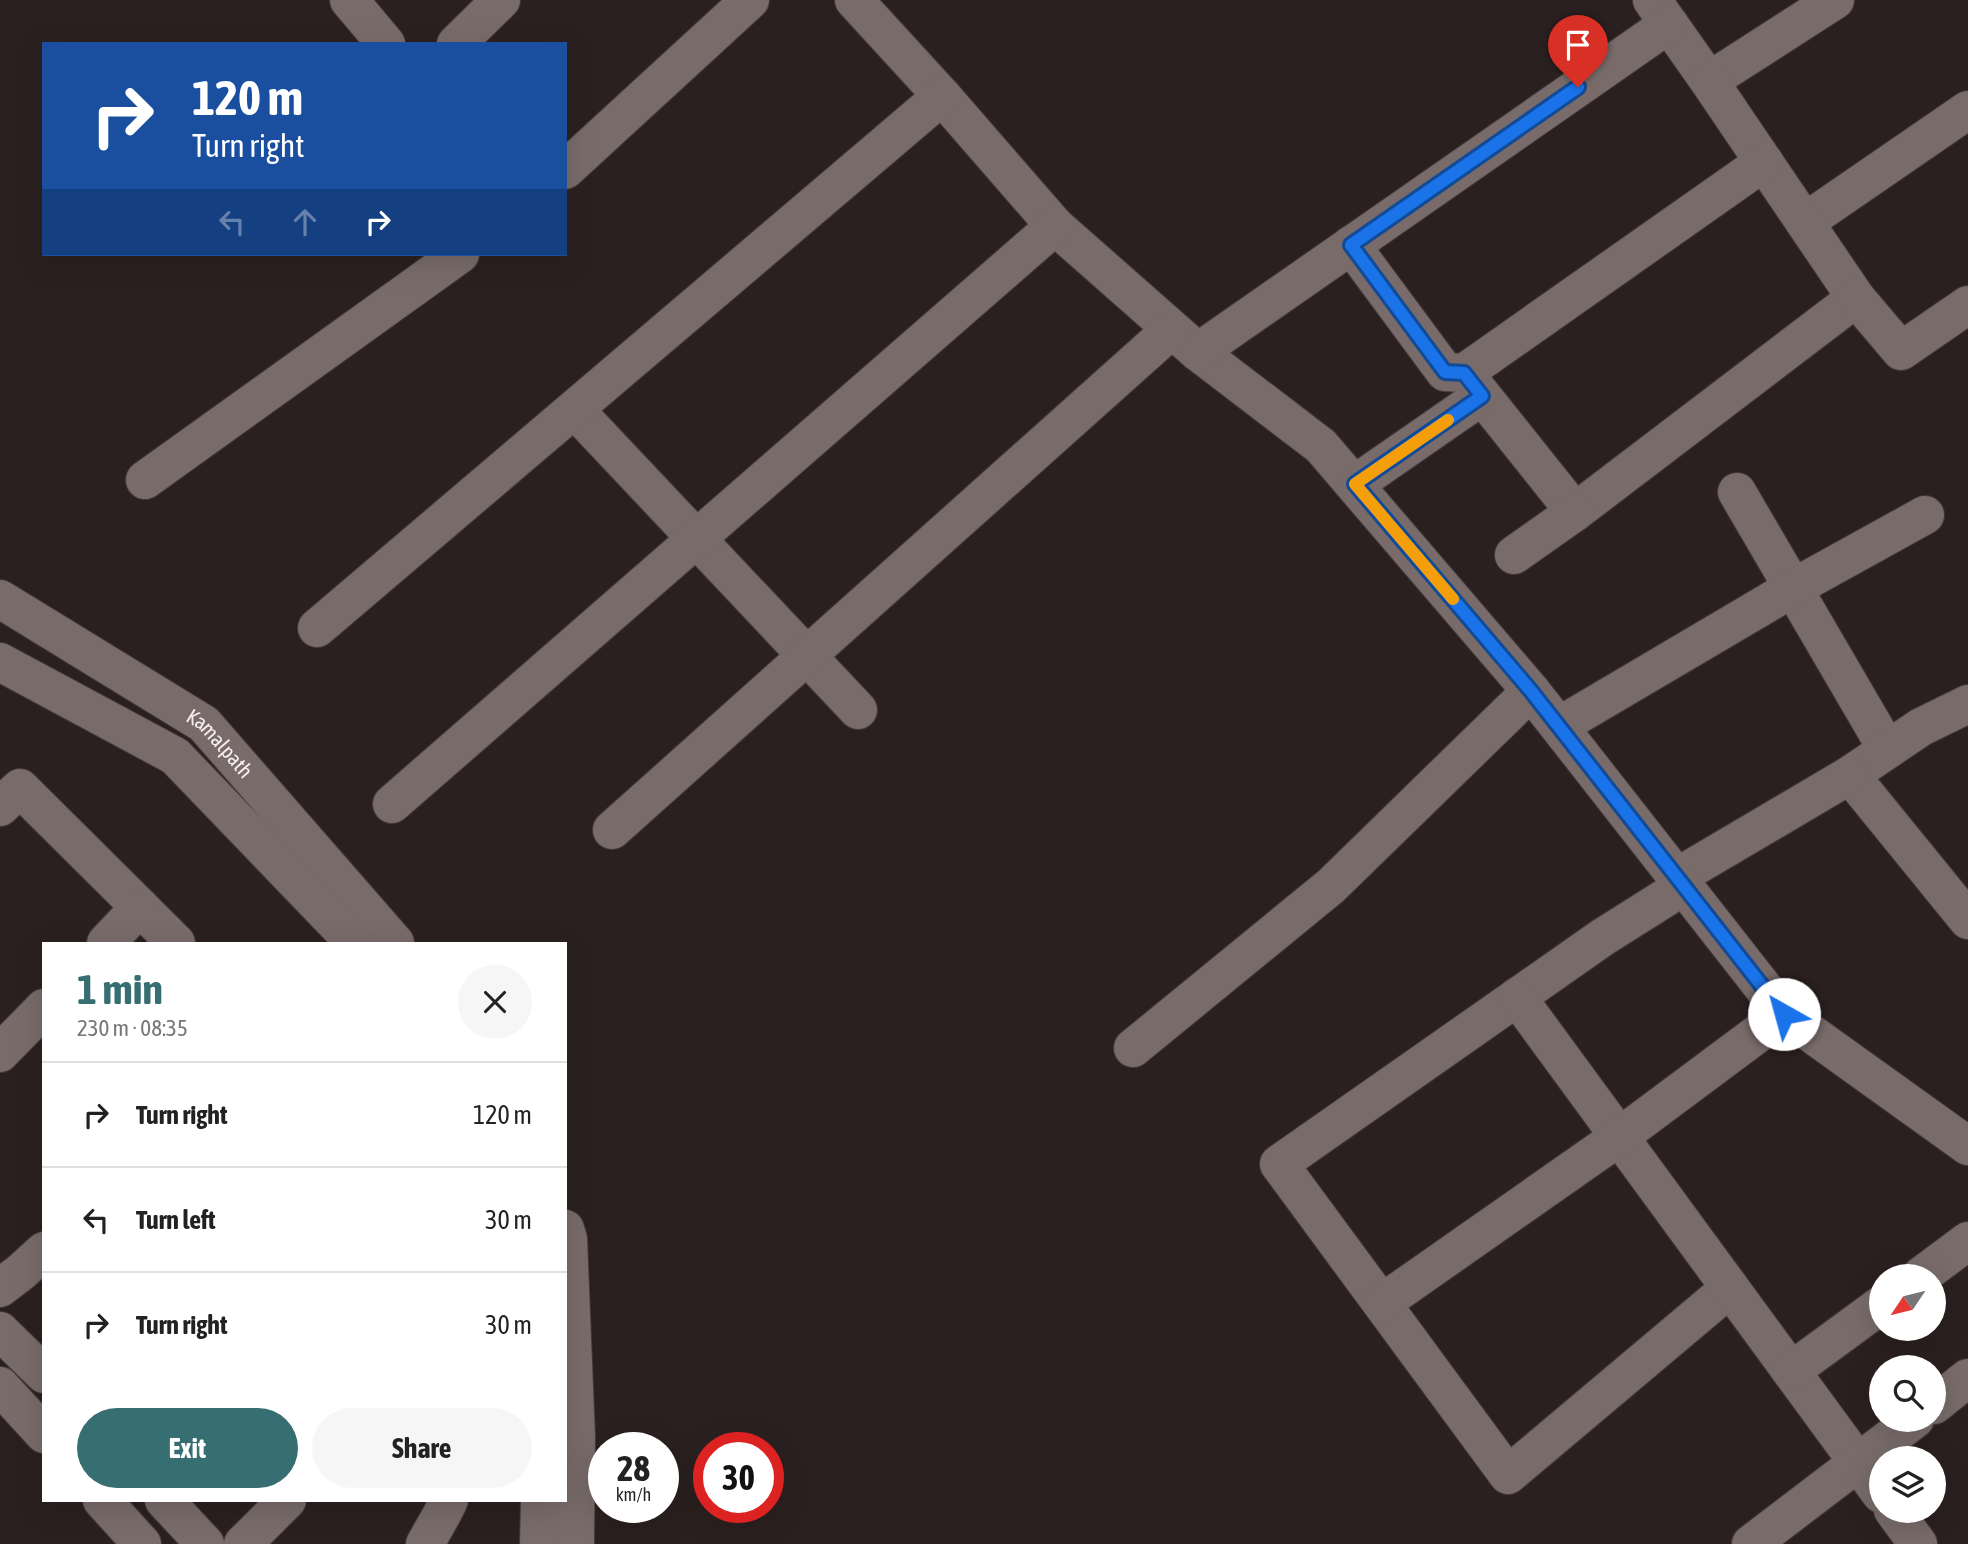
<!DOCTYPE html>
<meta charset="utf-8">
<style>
:root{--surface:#fff;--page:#f6f6f6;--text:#222;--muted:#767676;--line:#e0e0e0;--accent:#376e71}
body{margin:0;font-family:"Asap Condensed",sans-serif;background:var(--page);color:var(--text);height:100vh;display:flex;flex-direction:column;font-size:26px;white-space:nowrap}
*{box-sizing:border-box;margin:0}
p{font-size:23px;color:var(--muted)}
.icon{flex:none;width:38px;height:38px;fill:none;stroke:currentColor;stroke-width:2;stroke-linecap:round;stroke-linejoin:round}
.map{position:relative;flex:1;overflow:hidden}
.details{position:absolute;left:42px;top:942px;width:525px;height:560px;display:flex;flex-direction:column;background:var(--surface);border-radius:0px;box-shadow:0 7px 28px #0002}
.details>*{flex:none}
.banner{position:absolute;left:42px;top:42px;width:525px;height:214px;border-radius:0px;box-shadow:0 7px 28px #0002;background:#1a4fa0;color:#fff;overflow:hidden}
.needle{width:46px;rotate:235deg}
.fabs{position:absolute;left:1869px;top:1264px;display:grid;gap:14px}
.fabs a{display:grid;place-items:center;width:77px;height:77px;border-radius:50%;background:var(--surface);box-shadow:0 7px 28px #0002;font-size:35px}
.speed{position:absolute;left:588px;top:1432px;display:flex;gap:14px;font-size:35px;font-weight:700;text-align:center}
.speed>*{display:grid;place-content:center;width:91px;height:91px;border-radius:50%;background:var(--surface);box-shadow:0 7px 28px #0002;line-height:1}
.speed small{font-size:18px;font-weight:400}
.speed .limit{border:10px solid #d22;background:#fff;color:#111}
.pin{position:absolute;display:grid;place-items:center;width:60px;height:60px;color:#fff;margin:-72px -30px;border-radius:50% 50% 50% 0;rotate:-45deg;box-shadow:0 0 7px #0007}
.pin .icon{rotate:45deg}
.me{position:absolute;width:77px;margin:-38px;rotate:322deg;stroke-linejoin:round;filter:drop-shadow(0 0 5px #0008)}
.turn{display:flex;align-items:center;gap:24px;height:147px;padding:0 35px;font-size:32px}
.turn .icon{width:91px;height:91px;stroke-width:2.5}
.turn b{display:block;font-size:49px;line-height:60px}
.lanes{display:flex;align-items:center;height:66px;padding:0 35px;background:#0003;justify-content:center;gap:35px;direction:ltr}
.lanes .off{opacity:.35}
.round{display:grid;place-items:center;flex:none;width:74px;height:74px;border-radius:37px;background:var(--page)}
.summary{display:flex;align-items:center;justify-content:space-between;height:119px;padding:0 35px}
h1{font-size:42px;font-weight:700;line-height:52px;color:var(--accent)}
.primary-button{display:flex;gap:14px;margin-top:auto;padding:14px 35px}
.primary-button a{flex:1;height:80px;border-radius:42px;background:var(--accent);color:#fff;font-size:28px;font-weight:700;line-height:80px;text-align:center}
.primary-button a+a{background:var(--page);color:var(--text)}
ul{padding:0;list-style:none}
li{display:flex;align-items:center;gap:21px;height:105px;padding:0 35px;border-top:2px solid var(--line)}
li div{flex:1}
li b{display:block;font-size:26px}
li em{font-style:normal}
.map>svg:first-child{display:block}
</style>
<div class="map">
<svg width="1968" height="1544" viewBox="0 0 1968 1544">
<rect width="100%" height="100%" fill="#2a201f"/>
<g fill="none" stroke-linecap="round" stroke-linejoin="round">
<g stroke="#443b3b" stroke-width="40">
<g id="street">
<path d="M349,0L386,44"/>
<path d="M854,0L942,96L1055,226L1198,352L1321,446L1531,691L1784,1014L1968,1146"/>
<path d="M1652,0L1709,81L1835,0"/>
<path d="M456,44L501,0"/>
<path d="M565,170L750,0"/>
<path d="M1805,222L1968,110"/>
<path d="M1351,245L1445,372L1464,373L1575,512L1856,298L1709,81"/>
<path d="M1856,298L1901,351L1968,305"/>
<path d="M1198,352L1669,24"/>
<path d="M1464,373L1764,162"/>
<path d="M575,410L858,710"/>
<path d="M145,480L460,254"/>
<path d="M1355,484L1482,396"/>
<path d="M1737,492L1887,749"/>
<path d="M1514,555L1575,512"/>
<path id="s1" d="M0,599L204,724L395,943"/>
<path d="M317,628L942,96"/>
<path d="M0,662L175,756L355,943"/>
<path d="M1968,704L1921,727L1850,775L1968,920"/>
<path d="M1559,726L1793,588L1925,515"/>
<path d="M392,804L1055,226"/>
<path d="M0,807L20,788L176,943"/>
<path d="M612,830L1171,330"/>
<path d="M1677,877L1850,775"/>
<path d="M1684,886L1603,937L1279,1164L1508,1475L1730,1288"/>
<path d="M106,943L140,907"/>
<path d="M1517,997L1881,1494"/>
<path d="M1133,1048L1331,886L1531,691"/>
<path d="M0,1053L44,1008"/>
<path d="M565,1229L568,1239L576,1437L575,1544"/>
<path d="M1921,1276L1968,1241"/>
<path d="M0,1288L21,1272L44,1251"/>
<path d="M1382,1303L1619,1137L1784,1014"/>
<path d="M0,1331L44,1374"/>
<path d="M1791,1371L1881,1305"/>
<path d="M0,1386L44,1434"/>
<path d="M1934,1405L1968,1378"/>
<path d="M102,1500L142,1544"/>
<path d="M164,1500L205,1544"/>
<path d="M1893,1510L1918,1544"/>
<path d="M243,1544L287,1500"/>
<path d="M425,1544L442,1514L449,1500"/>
<path d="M539,1544L540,1500"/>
<path d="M1751,1544L1915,1419"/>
</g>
</g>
<use href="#street" stroke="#786b6a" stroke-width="38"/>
</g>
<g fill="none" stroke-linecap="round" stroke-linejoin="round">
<g stroke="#114b97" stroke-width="18">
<path id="route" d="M1578,87L1351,245L1445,372L1464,373L1482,396L1355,484L1531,691L1784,1014"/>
</g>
<use href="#route" stroke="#1a73e8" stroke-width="12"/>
<path stroke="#f59e0b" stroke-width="12" d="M1448,420L1355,484L1453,599"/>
</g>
<g text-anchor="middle" stroke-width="7" stroke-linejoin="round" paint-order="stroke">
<g font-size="21" fill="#f6eeee" stroke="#2a201f">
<text dy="7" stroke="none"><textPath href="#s1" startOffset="264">Kamalpath</textPath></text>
</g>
</g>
</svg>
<div class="fabs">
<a><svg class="needle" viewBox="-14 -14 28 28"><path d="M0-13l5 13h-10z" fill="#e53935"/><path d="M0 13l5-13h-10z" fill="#767676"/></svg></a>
<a><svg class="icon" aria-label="search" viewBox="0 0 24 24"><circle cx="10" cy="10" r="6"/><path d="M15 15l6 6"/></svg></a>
<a><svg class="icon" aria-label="layers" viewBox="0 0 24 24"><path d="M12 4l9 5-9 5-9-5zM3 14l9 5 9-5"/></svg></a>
</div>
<div class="speed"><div>28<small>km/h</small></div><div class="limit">30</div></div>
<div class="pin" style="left:1578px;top:87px;background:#d93025"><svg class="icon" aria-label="arrive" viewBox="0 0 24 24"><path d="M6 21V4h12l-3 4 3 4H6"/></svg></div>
<svg class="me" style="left:1784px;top:1014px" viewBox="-20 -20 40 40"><circle r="19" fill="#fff"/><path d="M0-13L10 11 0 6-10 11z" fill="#1a73e8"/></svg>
<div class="banner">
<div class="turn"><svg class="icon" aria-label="right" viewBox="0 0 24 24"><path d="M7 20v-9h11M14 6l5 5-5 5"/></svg><div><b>120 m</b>Turn right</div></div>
<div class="lanes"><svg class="icon off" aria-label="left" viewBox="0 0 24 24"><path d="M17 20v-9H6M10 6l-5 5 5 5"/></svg><svg class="icon off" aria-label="ahead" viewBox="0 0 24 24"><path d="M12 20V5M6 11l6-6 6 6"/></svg><svg class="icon" aria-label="right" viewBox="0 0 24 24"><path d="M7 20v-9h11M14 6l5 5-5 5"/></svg></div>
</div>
<section class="details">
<div class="summary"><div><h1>1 min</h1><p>230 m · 08:35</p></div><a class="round"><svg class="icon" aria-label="close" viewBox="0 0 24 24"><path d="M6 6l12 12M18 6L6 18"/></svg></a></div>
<ul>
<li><svg class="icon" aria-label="right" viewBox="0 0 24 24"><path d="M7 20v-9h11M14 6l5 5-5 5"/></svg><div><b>Turn right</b></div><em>120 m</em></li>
<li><svg class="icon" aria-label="left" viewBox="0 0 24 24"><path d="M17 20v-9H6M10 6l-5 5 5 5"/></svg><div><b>Turn left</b></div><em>30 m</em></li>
<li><svg class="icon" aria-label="right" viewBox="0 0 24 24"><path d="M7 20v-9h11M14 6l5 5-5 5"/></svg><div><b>Turn right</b></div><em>30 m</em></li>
</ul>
<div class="primary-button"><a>Exit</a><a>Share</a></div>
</section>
</div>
